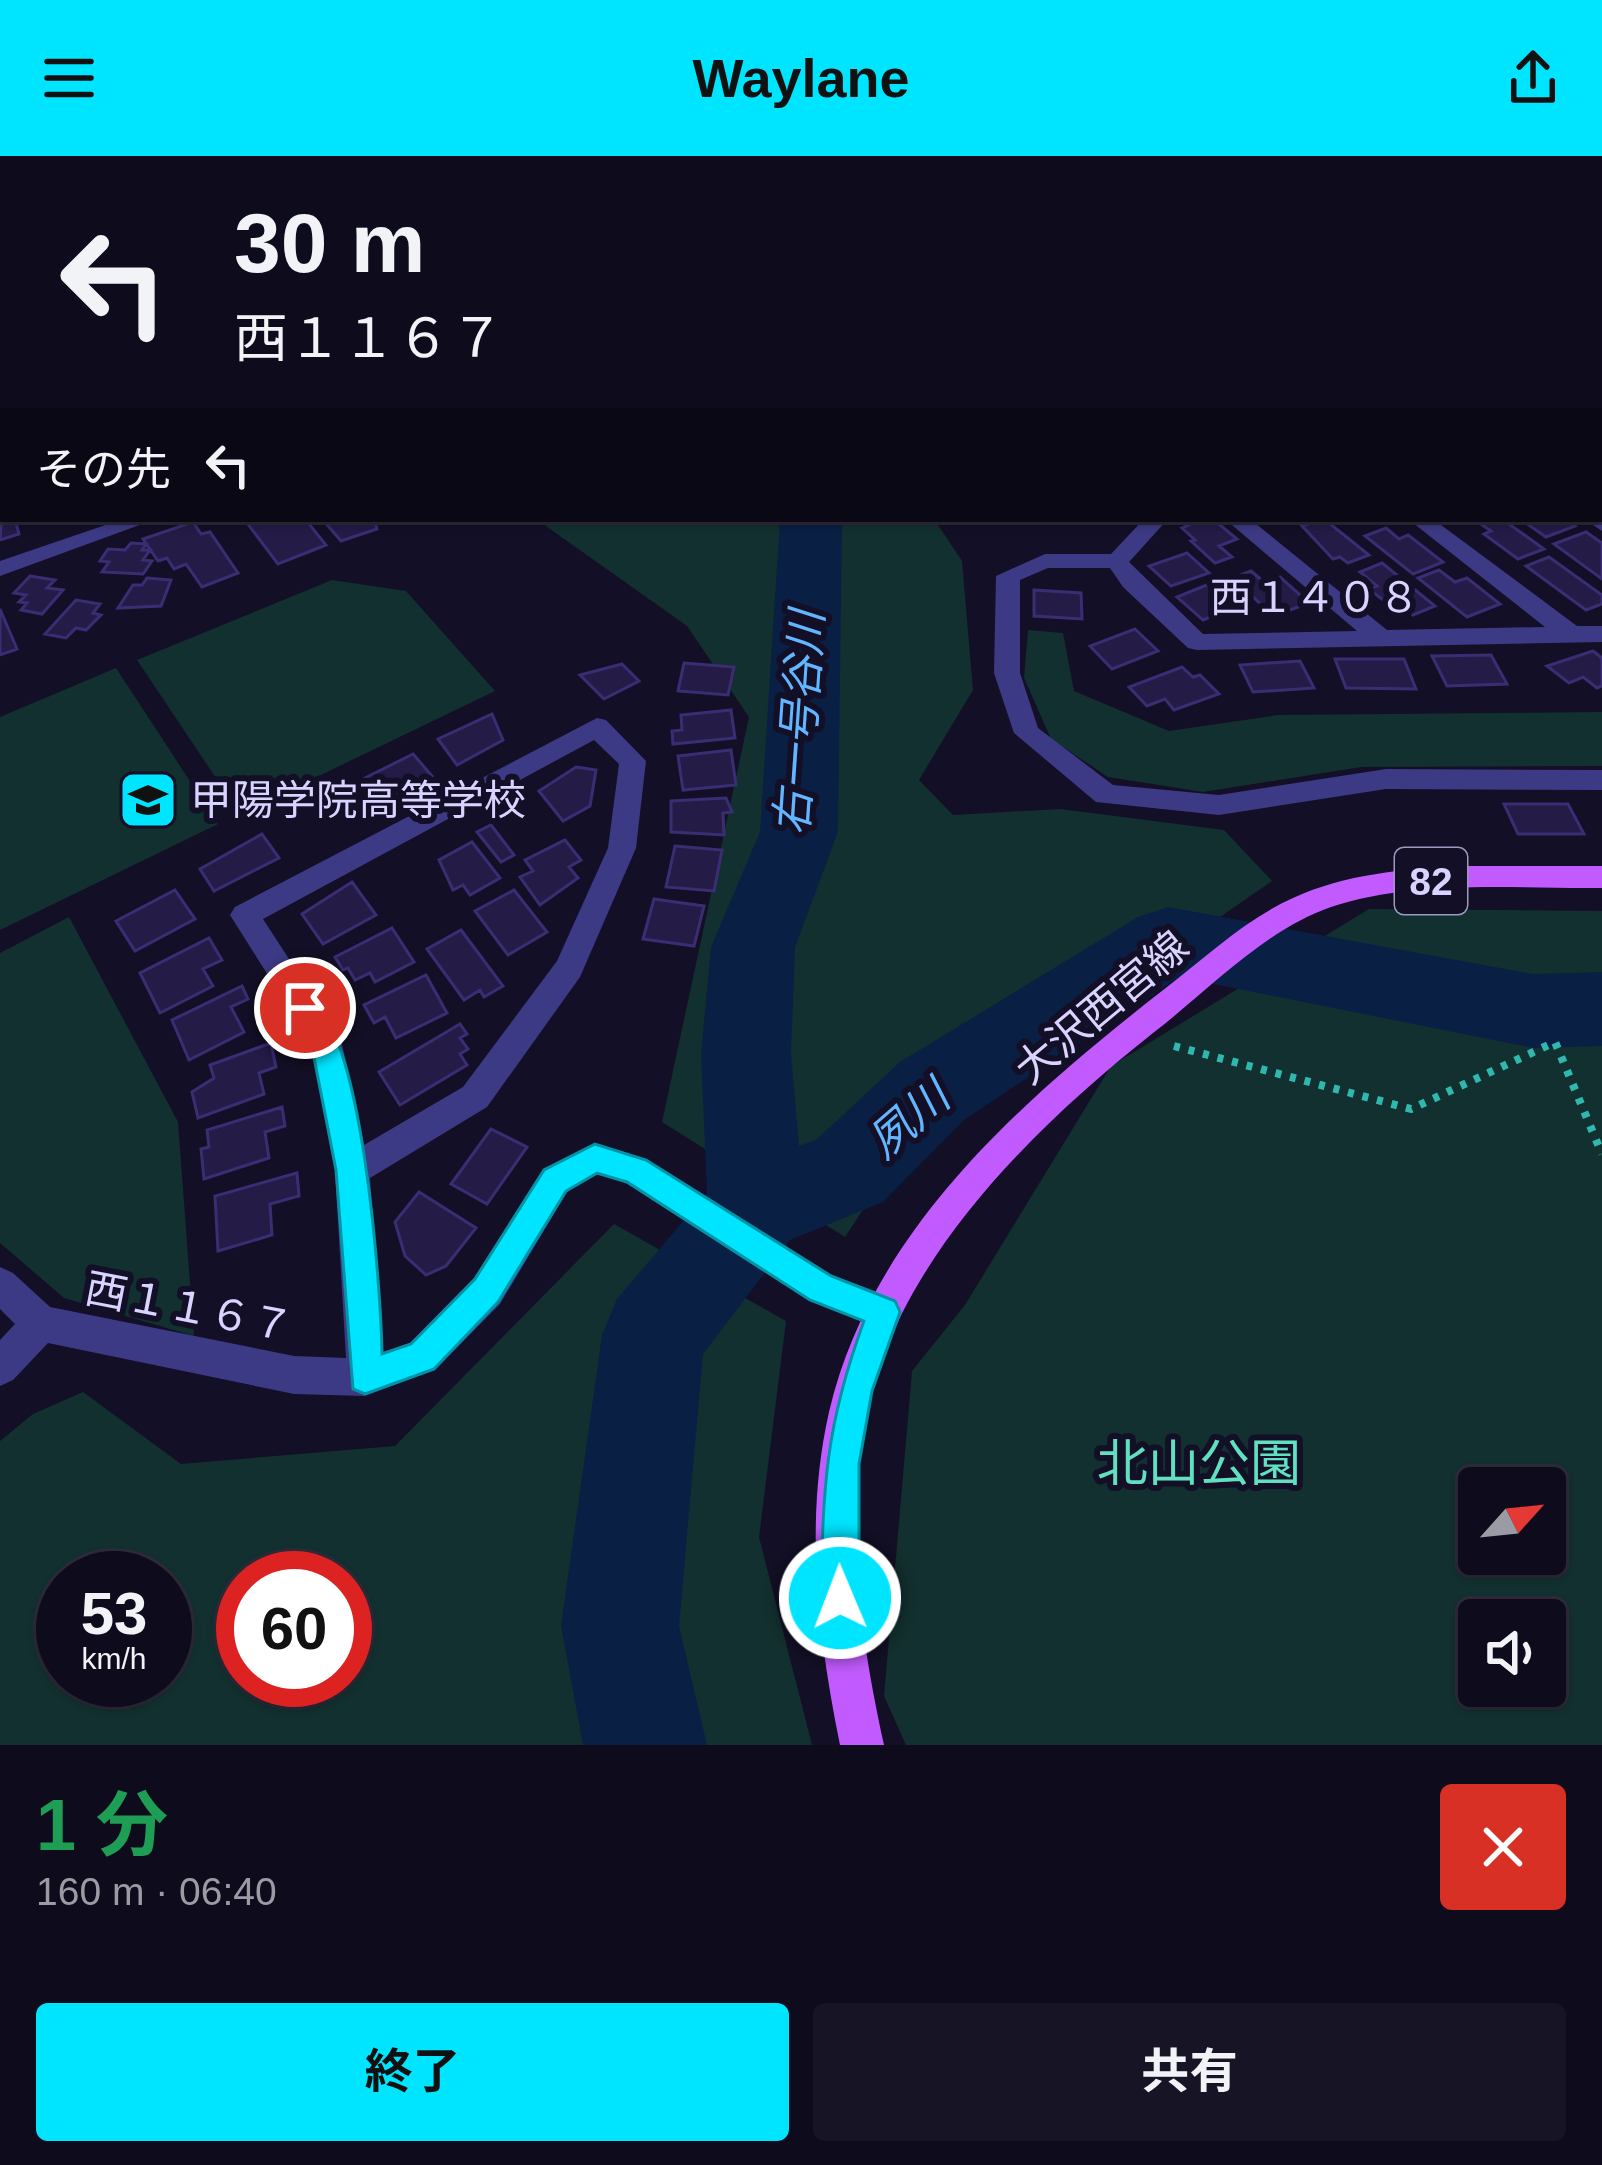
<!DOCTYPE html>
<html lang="ja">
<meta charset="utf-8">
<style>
:root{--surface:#0e0b1c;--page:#171425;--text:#f1f3f6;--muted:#9b9ba3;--line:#2e2b3b;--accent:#00e5ff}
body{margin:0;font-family:Helvetica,"Noto Sans JP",sans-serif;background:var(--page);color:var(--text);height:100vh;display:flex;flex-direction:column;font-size:45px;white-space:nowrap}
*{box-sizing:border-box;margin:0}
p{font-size:39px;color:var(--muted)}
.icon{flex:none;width:66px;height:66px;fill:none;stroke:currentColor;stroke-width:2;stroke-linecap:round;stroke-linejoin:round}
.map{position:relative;height:1589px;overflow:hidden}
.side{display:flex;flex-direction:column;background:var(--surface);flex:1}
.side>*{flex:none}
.guide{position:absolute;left:0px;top:0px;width:1602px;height:366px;box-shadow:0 3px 9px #0004,0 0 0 3px var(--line);background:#0e0b1c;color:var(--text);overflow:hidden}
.needle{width:78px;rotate:63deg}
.fabs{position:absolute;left:1458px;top:1311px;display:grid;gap:24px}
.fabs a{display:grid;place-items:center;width:108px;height:108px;border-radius:12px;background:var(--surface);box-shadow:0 3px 9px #0004,0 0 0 3px var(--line);font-size:60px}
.speed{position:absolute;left:36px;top:1395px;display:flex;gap:24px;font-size:60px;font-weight:700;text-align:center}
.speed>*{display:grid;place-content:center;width:156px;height:156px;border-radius:50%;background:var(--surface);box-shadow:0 3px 9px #0004,0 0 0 3px var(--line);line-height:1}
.speed small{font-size:30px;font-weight:400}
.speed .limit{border:18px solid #d22;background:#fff;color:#111}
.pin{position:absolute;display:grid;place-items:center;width:102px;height:102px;color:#fff;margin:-51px;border:6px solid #fff;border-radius:50%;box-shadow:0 3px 12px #0007}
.me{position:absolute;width:132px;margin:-66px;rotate:359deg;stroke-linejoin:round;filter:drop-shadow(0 0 9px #0008)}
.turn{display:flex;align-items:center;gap:42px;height:252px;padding:0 36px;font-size:54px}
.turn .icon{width:156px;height:156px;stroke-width:2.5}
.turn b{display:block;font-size:84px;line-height:102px}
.then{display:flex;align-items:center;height:114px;padding:0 36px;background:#0003;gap:24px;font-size:45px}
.round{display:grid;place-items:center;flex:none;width:126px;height:126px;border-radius:12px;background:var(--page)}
.overview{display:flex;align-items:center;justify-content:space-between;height:204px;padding:0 36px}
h1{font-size:72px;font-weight:700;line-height:90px;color:#1e9e55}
.action{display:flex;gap:24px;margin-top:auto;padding:24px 36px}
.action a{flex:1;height:138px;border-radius:12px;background:var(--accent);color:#111;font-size:48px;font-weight:700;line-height:138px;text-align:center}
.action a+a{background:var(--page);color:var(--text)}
header{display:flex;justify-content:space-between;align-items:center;height:156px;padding:0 36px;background:var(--accent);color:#111;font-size:54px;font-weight:700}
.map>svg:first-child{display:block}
</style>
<header><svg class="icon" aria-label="menu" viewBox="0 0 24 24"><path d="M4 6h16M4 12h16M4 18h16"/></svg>Waylane<svg class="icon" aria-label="share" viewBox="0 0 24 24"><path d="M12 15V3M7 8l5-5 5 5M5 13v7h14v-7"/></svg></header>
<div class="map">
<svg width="1602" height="1589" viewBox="0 0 1602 1589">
<rect width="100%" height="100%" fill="#130f26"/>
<path fill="#12302f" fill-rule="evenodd" d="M536,363H934L962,405L973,534L919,624L953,659L1060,653L1224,674L1272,725L918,970L845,1081L662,966L749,561L687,470Z
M332,424L406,435L495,535L240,658L137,504Z
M1028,474L1063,477L1074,535L1169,575L1278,559L1602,556V610L1361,611L1203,636L1108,621L1051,583L1024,522Z
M116,512L218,668L0,774V561Z
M1369,753L1602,755V1589H906L884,1540L912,1215L965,1149L1111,910ZM1479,1332H1545V1398H1479ZM1479,1464H1545V1530H1479Z
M69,761L178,966L194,1180L64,1142L0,1087V797Z
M614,1068L786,1165L759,1381L812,1589H0V1285L33,1258L83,1236L181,1308L395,1290ZM63,1422H165V1524H63ZM345,1422V1524H243V1422Z"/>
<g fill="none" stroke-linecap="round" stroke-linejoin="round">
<path fill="#0a1f44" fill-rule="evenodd" d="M585,0H629L630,3H584Z
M1046,0H1090L1091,3H1045Z
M780,363H842L838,676L795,791L791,898L799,990L816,984L900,906L1138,761L1168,751L1533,818L1602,816V890L1533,892L1179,821L964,964L883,1046L790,1084L703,1198L679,1470L707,1589H583L561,1470L602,1179L617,1143L707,1037L701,898L711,791L760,676Z"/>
</g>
<path fill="#241b47" stroke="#3b2d73" stroke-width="3" d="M3,344V363H15L19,378L0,384Z
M244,363H305L326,389L278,408Z
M374,363L377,373L341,385L323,364Z
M1181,363H1213L1237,383L1219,390L1232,401L1215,407L1191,385L1195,384L1182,372L1189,369Z
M1324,363L1369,399L1348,407L1340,401L1333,403L1302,370Z
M1502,363L1544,393L1518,403L1484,378L1491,375L1475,364Z
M1520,363H1565L1575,370L1546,381Z
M193,366L201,378L210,376L238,417L202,431L186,408L174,413L167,402L158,405L143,383Z
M1386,372L1399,383L1408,379L1443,406L1413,418L1365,380Z
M1586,376L1602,387V423L1554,388Z
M131,387L146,388L142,394H150L143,404L152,405L143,418L102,416L109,406L100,405L108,393L125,394Z
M1187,397L1209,417L1171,430L1149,410Z
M1549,401L1602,439V448L1586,454L1526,410Z
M1382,407L1435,450L1413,459L1405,452L1397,455L1369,433L1377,430L1360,416Z
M1439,414L1455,426L1467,422L1500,448L1467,461L1418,422Z
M1251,415L1265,427L1280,421L1309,447L1274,460L1232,422Z
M30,420L55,424L47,432L63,434L42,458L21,454L27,447L19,446L26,439L14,437Z
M147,422L171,424L161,450L118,452L133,429H142Z
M1219,424L1246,447L1203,464L1177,441Z
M1034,434L1081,437L1082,463L1034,460Z
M76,444L100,448L93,457L101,459L86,474L76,472L66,482L45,478Z
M0,453L17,493L0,499Z
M1135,473L1158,495L1112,513L1090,490Z
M1593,495L1602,502V530L1597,532L1583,521L1569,527L1547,510Z
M1491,499L1507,528L1447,530L1432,500Z
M1335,503H1404L1416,533L1346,532Z
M1300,505L1314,532L1253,536L1240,509Z
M684,507L734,511L728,539L678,535Z
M622,508L639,525L604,543L580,519Z
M1182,511L1193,521L1200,519L1219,538L1174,554L1165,543L1147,550L1129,531Z
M731,554L735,582L673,588L672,575L682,574L681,559Z
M492,558L503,584L457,609L438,583Z
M731,594L736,629L683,634L678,600Z
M413,598L432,620L384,645L365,622Z
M576,611L596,614L590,650L563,665L539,635Z
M726,642L732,656L723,657L724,679L671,676V645Z
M1504,648H1568L1584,678H1518Z
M491,669L514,699L501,706L477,676Z
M262,678L279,702L214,735L200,713Z
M565,684L581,704L569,711L578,722L540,749L520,721L533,715L525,704Z
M472,686L500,722L470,739L463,729L453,734L439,704Z
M675,690L722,694L714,735L666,731Z
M352,726L376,759L323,788L302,758Z
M175,734L195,763L135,795L116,765Z
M514,734L547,776L508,799L475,755Z
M654,743L704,750L694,790L643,783Z
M392,772L414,806L375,826L370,817L355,824L348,812L343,814L335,801Z
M461,774L503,830L484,841L480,834L464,844L427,793Z
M209,782L222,804L203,813L213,830L160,857L140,817Z
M426,819L447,857L396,882L385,861L374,867L364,849Z
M242,830L248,843L231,851L244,876L189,904L172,864Z
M460,868L467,878L460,882L468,893L460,898L467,909L400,949L379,916Z
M271,887L276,911L259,917L264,938L198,962L192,936L214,922L210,909Z
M282,951L285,970L265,976L269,1002L204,1023L201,993L209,991L207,974Z
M491,973L527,991L487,1048L451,1028Z
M297,1017L299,1040L270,1048L272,1079L218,1095L215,1040Z
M419,1036L476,1072L446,1110L426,1119L405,1100L395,1066Z"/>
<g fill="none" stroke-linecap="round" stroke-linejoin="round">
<path stroke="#2fb8b0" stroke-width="4.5" stroke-dasharray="3 6" stroke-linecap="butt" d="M1546,0L1551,3"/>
<path stroke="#2fb8b0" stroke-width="8" stroke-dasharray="6 9" stroke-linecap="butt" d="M1174,890L1411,953L1555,886L1602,998"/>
<path fill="#3d3a85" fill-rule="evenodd" d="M198,0H215L196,3Z
M677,0H693L695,3H679Z
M939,0H963L965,3H941Z
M1599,86H1602V97H1599Z
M1599,154H1602V166H1599Z
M3,206V220L0,221V207Z
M1599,272H1602V286H1599Z
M1599,357L1602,358V375L1584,363H1599Z
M123,363H156L0,420V405Z
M1144,363H1168L1129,406L1203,478L1357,475L1225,363H1250L1387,474L1545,471L1408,363H1433L1577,470H1602V486L1197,494L1188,492L1123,431L1110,412H1048L1020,424V517L1038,572L1113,629L1219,639L1386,613L1602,614V634L1386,633L1219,659L1096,646L1014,577L994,517L996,420L1045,398H1111Z
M597,562L606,564L646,605L636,692L580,821L487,951L370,1022L383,1196L410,1187L474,1122L543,1014L595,987L647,1003L832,1119L897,1143L902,1156L897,1169L884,1174L808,1144L626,1027L598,1018L567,1036L500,1148L435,1214L365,1240L294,1238L48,1187L13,1224L0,1230V1184L15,1168L0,1153V1111L13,1117L50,1151L294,1200L346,1202L335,1014L310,886L230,759L235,751ZM594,584L619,608L608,692L557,805L463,931L364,989L341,883L263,763Z"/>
<path fill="#c25bff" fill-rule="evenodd" d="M1461,710H1602V732C1513,733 1417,723 1331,751C1264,774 1208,835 1153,877C1046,962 931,1072 882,1203C837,1325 857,1465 884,1589H840C818,1480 804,1366 829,1256C872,1072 1025,942 1167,831C1207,800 1246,763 1293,742C1345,718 1404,713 1461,710Z"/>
</g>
<path fill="#00e5ff" stroke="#0095a6" stroke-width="3" d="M305,840C363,861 381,1138 382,1198L411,1188L475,1123L544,1014L595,988L646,1004L831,1120L895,1145L900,1156L872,1235L859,1308V1442L853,1456L840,1461L827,1456L821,1442C823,1331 825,1271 864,1165L810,1144L627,1026L597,1017L566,1035L498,1146L434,1213L365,1238L353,1233L336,1014L311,886L291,852Z"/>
<defs>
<g id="school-square" transform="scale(3)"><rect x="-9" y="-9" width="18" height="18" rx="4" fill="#00e5ff" stroke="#130f26"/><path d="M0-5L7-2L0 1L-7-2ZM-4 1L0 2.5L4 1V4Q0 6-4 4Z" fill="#111"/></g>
</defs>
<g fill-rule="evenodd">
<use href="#school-square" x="148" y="644"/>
</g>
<g text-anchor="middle" stroke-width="12" stroke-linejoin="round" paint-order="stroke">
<rect fill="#130f26" stroke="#9e99be" stroke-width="3" x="1395" y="692" width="72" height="66" rx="9"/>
<g font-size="39" font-weight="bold" fill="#d9d4ff">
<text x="1431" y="739">82</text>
</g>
<g font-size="42" fill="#d9d4ff" stroke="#130f26">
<text x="1315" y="456">西１４０８</text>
<text transform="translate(1101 851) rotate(-40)" y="15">大沢西宮線</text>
<text transform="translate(189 1151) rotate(11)" y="15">西１１６７</text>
</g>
<g font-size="42" fill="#d9d4ff" stroke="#130f26" text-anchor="start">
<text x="190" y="659">甲陽学院高等学校</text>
</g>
<g font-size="45" font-style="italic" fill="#62b6ff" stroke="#130f26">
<text transform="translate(799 567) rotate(-86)" y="16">右一号谷川</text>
<text transform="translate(908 963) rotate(-41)" y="16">夙川</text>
</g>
<g font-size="51" fill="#5fe0c0" stroke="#130f26">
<text x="1199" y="1325">北山公園</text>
</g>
</g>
</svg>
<div class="fabs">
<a><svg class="needle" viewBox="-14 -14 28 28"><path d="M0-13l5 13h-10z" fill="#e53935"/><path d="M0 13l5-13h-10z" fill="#9b9ba3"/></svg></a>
<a><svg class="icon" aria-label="sound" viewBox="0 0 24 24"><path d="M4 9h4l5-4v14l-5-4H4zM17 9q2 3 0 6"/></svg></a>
</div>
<div class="speed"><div>53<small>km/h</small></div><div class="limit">60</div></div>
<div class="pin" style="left:305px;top:852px;background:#d93025"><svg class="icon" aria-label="arrive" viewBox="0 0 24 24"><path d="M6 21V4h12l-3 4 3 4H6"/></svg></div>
<svg class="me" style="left:840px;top:1442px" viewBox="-20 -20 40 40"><circle r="17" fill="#00e5ff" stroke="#fff" stroke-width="3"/><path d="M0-11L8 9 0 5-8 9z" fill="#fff"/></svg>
<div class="guide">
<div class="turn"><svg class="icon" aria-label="left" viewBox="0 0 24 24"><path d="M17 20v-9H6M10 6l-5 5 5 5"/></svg><div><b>30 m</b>西１１６７</div></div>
<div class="then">その先<svg class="icon" aria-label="left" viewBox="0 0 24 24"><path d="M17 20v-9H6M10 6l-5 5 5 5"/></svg></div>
</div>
</div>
<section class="side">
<div class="overview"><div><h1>1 分</h1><p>160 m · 06:40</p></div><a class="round" style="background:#d93025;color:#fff"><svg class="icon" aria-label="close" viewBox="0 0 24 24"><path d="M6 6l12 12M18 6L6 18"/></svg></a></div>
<div class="action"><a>終了</a><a>共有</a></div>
</section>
